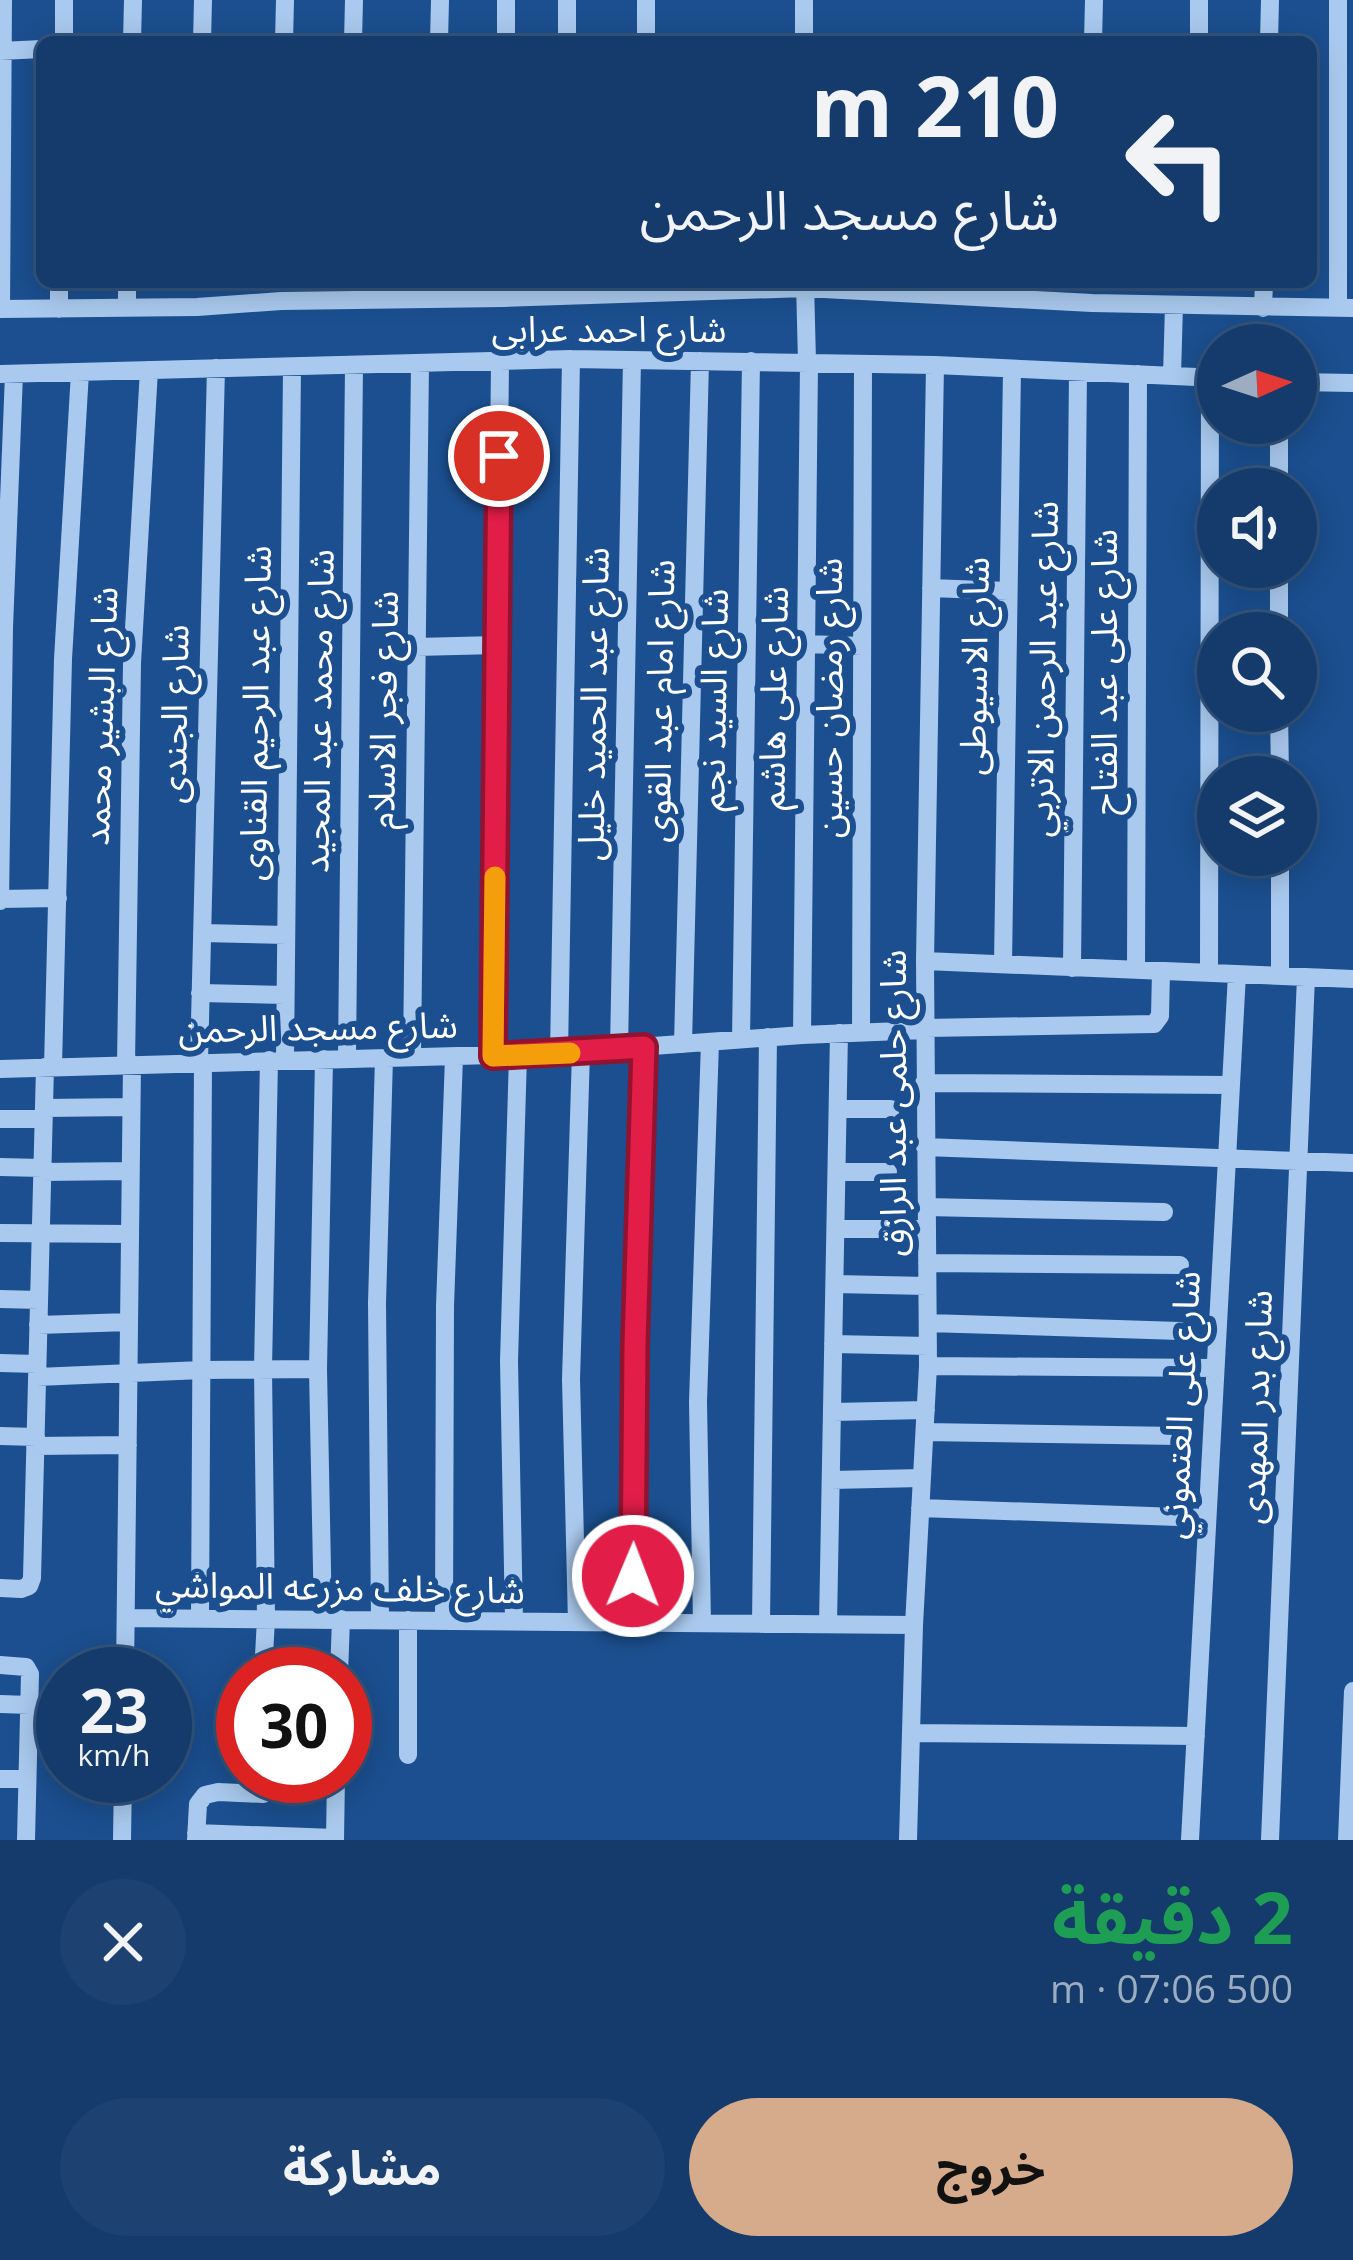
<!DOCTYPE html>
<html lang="ar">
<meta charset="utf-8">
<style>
:root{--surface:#143b6b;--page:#1d4271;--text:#f1f3f6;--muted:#9dadc1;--line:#33557e;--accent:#d6ab8b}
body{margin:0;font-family:"Open Sans","Noto Sans Arabic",sans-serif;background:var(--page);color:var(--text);direction:rtl;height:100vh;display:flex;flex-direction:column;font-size:45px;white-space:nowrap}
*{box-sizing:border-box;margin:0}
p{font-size:39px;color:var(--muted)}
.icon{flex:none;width:66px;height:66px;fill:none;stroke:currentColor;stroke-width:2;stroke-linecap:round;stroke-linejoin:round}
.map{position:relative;height:1840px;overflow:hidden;direction:ltr}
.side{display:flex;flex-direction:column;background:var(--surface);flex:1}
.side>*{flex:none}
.hud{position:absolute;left:36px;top:36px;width:1281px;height:252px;border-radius:18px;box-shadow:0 6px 30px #0003,0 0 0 3px var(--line);direction:rtl;background:#143b6b;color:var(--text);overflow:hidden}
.needle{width:78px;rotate:87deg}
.controls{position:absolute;left:1197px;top:324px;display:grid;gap:24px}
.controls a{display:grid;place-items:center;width:120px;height:120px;border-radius:50%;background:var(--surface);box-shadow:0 6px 30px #0003,0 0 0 3px var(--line);font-size:60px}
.speed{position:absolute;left:36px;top:1647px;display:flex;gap:24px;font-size:60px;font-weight:700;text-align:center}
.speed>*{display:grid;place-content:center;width:156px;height:156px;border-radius:50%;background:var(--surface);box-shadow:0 6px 30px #0003,0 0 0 3px var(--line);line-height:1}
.speed small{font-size:30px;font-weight:400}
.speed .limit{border:18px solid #d22;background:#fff;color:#111}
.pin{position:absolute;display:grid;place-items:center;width:102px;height:102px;color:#fff;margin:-51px;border:6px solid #fff;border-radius:50%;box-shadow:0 3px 12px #0007}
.me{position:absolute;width:132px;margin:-66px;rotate:1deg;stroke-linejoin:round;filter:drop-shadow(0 0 9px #0008)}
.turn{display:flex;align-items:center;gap:42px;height:252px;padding:0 60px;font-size:54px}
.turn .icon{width:156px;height:156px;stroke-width:2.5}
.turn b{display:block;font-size:84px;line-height:102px}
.round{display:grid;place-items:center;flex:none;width:126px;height:126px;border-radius:63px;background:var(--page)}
.summary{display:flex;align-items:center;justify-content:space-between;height:204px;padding:0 60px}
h1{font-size:72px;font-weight:700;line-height:90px;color:#1e9e55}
.cta{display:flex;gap:24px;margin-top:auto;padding:24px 60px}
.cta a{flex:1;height:138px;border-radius:72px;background:var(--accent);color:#111;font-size:48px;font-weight:700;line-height:138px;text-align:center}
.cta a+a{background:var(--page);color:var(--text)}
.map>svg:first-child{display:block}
</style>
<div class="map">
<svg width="1353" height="1840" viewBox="0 0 1353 1840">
<rect width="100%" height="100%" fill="#1b4f8f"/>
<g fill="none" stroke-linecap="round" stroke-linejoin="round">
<path stroke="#a9c9ee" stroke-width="18" d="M646,0V42
M804,0V42
M1338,0V307
M64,42V0
M132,42L133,0
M202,42L203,0
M284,42L285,0
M353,42L354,0
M439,42L440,0
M506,42V0
M567,42V0
M1093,42L1094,0
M1199,42V0
M1269,42L1270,0
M0,51L42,49
M805,282L807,362
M127,308V282
M1263,308L1264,282
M0,309L197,307L281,301L503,298L805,288L1092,303L1353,308
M1,309L3,0
M59,309V282
M0,374L571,359L935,365L1218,378
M1172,376L1174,305
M1296,382L1353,383
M1279,423V489
M1279,567V633
M931,588L1008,591
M806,644L862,646
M416,647L497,645
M1279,711L1280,777
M1280,855V976
M0,899L58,898
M0,901L4,628L14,374
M202,933L286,935
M925,961L1353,979
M1003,964L1012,369
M1072,968L1078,372
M1136,970L1138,374
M1209,973L1210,378
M200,993L285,995
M925,1028L1154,1024L1160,1016L1161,971
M861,1032L863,364
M802,1035L809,363
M741,1039L751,361
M683,1044L700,361
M619,1049L632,360
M559,1053L571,359
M493,1056L500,361
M412,1057L420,363
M347,1058L354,365
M285,1059L292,367
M199,1062L216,368
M126,1064L132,663L149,370
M53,1067L63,659L80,372
M0,1069L559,1053L802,1035L925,1030
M924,1083L1231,1085
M44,1108L131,1107
M838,1109H891
M0,1119H43
M925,1147L1353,1163
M0,1167L42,1168
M42,1172L131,1171
M837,1172H888
M926,1207L1164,1212
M836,1229H926
M0,1233L130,1234
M927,1263L1180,1265
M835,1284L927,1286
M0,1299L39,1300
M928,1323L1180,1331
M38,1325L129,1322
M833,1344L928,1346
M0,1363L37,1364
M928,1366L1215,1368
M37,1377L202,1370L318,1369
M832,1412L926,1410
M925,1432L1178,1436
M0,1436L36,1437
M35,1446L128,1445
M831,1480L922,1478
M920,1508L1207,1518
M0,1588L21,1589L29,1586L32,1578L45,1067
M126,1618L914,1625
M200,1618L203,1062
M323,1619L318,1369L324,1059
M380,1620L377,1303L384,1058
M444,1621L445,1306L454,1057
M514,1621L509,1361L518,1055
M577,1622L571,1379L581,1052
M633,1623L635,1345L644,1047
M702,1623L698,1402L710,1042
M761,1624L768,1037
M828,1624L839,1033
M0,1665L26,1667L30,1674L26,1840
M125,1674L132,1064
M263,1674L266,1619L263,1369L269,1060
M339,1674L341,1619
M0,1704L29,1705
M912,1733L1196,1736
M408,1755V1620
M0,1779H27
M196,1833L335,1838
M122,1840L123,1776
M196,1840L198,1804L205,1795L218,1792L263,1794
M335,1840L336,1776
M908,1840L914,1625L928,1366L925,961L935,365
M1190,1840L1237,974
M1270,1840L1306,977
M1347,1840L1353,1691"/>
</g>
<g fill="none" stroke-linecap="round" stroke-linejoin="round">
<g stroke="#92132f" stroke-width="30">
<path id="route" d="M499,456L493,1056L644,1047L635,1345L633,1576"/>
</g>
<use href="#route" stroke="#e11d48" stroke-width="21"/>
<path stroke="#f59e0b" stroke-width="21" d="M495,877L493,1056L570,1053"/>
</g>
<g text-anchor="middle" stroke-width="12" stroke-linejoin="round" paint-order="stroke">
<g font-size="36" fill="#fff" stroke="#1b4f8f">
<text x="609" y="342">شارع احمد عرابى</text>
<text transform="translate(974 666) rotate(-89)" y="13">شارع الاسيوطى</text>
<text transform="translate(1042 669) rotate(-89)" y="13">شارع عبد الرحمن الاتربي</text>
<text transform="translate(1104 672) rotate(-90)" y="13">شارع على عبد الفتاح</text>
<text transform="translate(773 698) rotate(-89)" y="13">شارع على هاشم</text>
<text transform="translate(829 698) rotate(-90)" y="13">شارع رمضان حسين</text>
<text transform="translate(713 700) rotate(-89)" y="13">شارع السيد نجم</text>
<text transform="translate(659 701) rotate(-89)" y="13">شارع امام عبد القوى</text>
<text transform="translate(593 704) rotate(-89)" y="13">شارع عبد الحميد خليل</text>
<text transform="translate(383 710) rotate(-89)" y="13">شارع فجر الاسلام</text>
<text transform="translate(318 711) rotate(-89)" y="13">شارع محمد عبد المجيد</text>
<text transform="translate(255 713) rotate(-89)" y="13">شارع عبد الرحيم القناوى</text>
<text transform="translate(174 714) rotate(-89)" y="13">شارع الجندى</text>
<text transform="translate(100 716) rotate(-88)" y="13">شارع البشير محمد</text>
<text transform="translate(318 1027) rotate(-1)" y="13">شارع مسجد الرحمن</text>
<text transform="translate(893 1103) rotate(-90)" y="13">شارع حلمى عبد الرازق</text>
<text transform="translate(1180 1405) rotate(-87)" y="13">شارع على العتموني</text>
<text transform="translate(1255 1407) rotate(-88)" y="13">شارع بدر المهدى</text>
<text transform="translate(340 1587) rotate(1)" y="13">شارع خلف مزرعه المواشي</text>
</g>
</g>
</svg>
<div class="controls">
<a><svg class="needle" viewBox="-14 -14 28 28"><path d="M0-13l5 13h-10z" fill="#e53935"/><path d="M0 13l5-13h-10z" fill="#9dadc1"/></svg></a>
<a><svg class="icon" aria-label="sound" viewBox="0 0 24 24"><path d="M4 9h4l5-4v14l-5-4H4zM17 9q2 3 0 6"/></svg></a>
<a><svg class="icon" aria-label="search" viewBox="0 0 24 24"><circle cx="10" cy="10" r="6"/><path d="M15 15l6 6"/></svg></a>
<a><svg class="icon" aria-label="layers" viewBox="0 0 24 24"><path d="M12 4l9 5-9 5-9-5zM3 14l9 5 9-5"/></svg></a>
</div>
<div class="speed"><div>23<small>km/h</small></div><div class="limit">30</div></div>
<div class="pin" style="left:499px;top:456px;background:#d93025"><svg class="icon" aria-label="arrive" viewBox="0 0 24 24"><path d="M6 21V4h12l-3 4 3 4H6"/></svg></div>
<svg class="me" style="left:633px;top:1576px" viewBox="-20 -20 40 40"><circle r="17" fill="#e11d48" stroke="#fff" stroke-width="3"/><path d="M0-11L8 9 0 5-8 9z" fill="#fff"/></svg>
<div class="hud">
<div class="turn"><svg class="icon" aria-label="left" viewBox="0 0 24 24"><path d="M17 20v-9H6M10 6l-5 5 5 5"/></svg><div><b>210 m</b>شارع مسجد الرحمن</div></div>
</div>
</div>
<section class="side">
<div class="summary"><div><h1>2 دقيقة</h1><p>500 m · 07:06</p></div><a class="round"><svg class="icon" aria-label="close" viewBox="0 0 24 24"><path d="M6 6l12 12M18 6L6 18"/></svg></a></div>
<div class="cta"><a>خروج</a><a>مشاركة</a></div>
</section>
